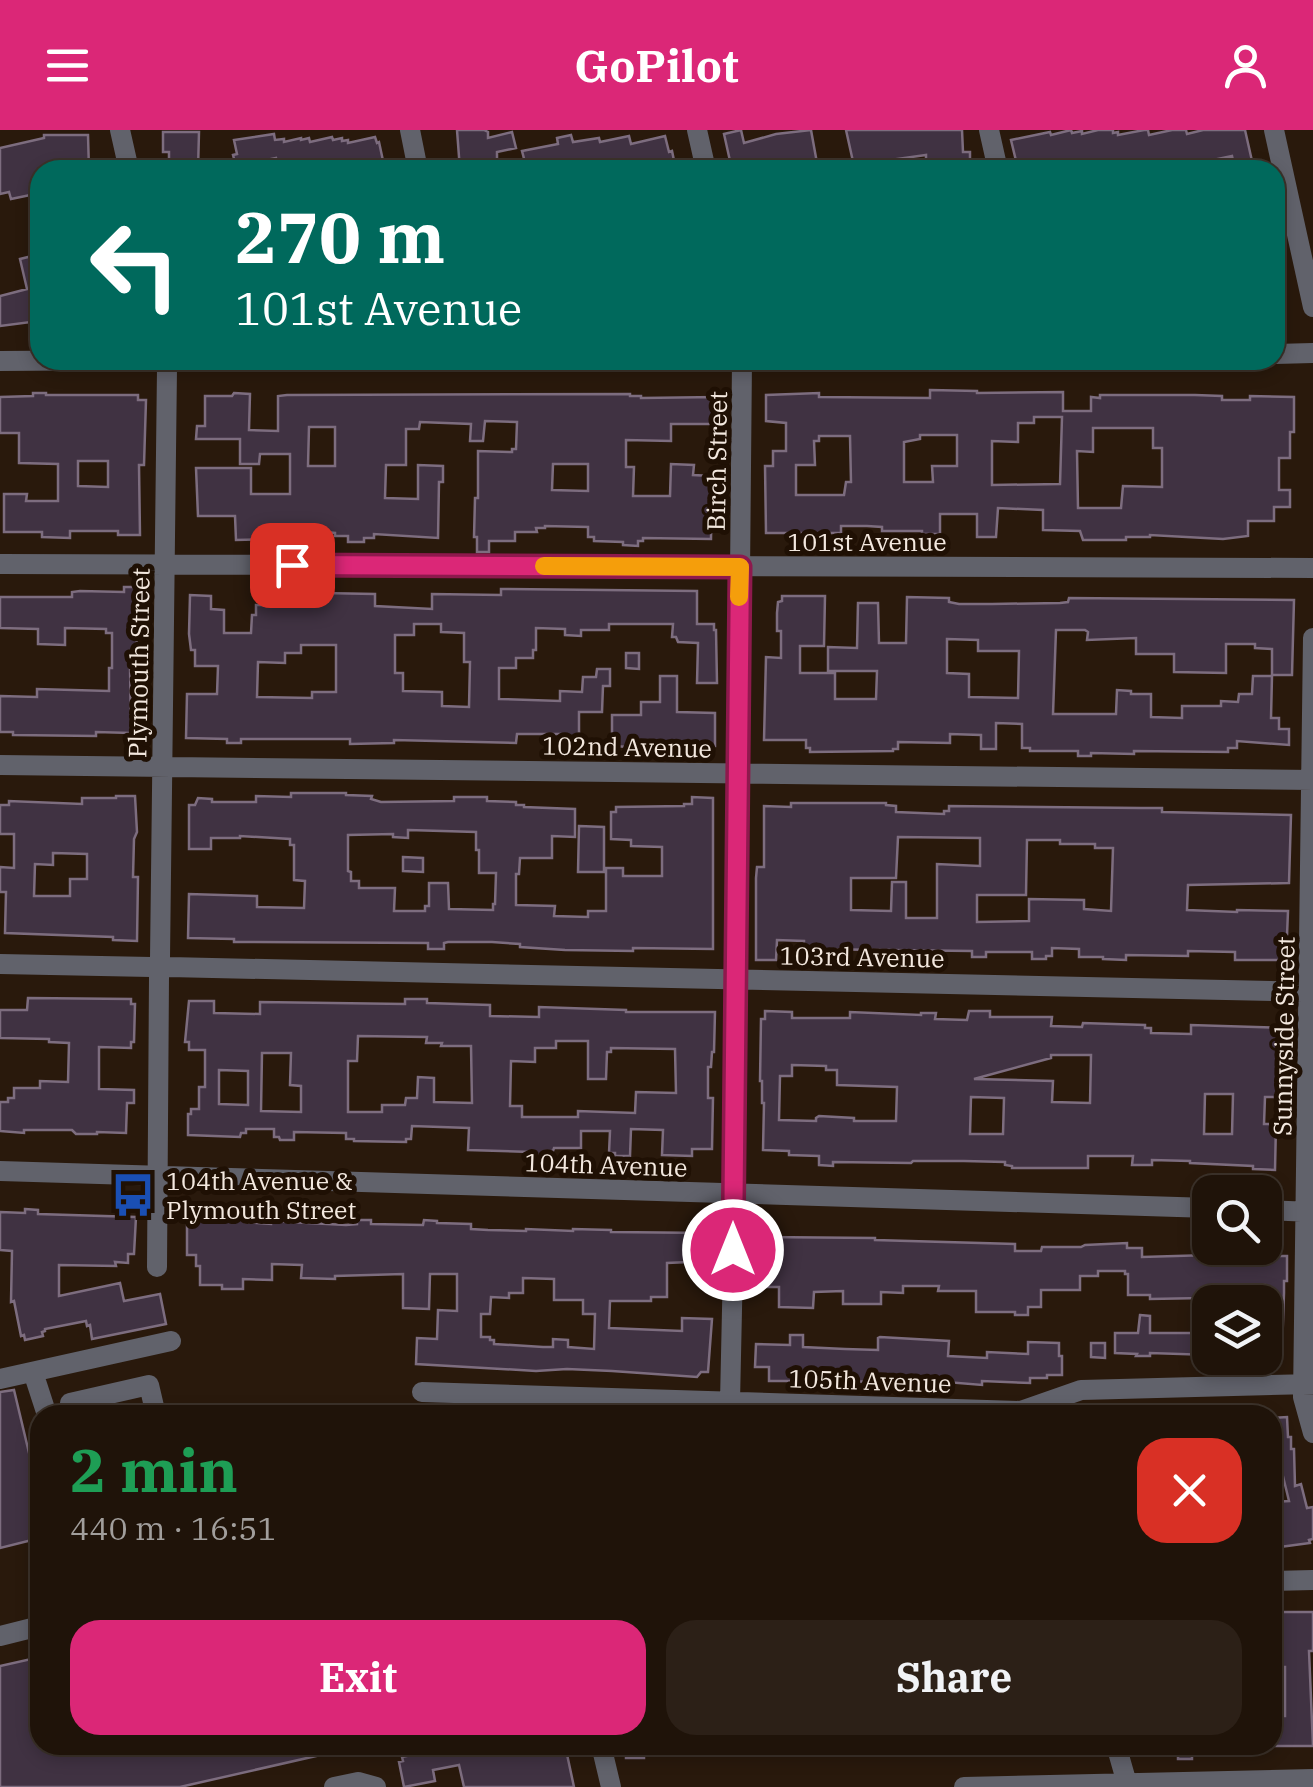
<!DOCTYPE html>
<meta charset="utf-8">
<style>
:root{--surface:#1f1309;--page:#2c2017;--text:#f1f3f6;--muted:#a19e9c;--line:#3c322a;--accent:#db2777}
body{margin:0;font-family:"IBM Plex Serif",serif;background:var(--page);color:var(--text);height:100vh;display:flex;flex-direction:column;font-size:38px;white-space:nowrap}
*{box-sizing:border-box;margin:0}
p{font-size:32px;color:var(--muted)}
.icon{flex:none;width:55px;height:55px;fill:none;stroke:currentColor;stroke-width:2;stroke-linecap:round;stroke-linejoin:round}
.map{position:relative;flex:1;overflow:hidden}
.panel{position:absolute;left:30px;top:1275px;width:1252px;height:350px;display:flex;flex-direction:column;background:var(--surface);border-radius:30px;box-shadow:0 5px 15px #0003,0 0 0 2px var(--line)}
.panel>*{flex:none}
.banner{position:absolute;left:30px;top:30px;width:1255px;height:210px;border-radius:30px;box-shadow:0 5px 15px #0003,0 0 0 2px var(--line);background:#00695c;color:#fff;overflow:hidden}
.controls{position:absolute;left:1192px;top:1045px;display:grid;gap:20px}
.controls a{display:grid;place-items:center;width:90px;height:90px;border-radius:20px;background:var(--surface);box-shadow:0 5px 15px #0003,0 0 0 2px var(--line);font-size:50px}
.pin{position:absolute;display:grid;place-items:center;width:85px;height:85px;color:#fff;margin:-42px;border-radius:20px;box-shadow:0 5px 15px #0006}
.me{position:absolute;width:110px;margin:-55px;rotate:0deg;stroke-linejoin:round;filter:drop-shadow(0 0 8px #0008)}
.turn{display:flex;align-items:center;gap:35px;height:210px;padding:0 40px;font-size:45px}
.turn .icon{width:130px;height:130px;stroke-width:2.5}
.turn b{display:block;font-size:70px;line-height:85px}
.round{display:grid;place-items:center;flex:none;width:105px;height:105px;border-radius:30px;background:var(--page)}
.head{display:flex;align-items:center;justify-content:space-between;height:170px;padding:0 40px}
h1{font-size:60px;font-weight:700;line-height:75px;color:#1e9e55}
.primary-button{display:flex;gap:20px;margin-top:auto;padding:20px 40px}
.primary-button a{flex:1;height:115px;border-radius:30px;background:var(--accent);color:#fff;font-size:40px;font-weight:700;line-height:115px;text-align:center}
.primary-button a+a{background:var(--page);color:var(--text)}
header{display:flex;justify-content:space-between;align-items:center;height:130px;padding:0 40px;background:var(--accent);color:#fff;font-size:45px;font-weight:700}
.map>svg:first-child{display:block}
</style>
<header><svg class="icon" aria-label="menu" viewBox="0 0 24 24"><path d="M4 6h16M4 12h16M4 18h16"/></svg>GoPilot<svg class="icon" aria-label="person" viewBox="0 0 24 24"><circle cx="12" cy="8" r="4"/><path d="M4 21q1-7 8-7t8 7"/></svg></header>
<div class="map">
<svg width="1313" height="1657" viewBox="0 0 1313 1657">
<rect width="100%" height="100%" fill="#29190c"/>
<path fill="#403242" stroke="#7d6d7f" stroke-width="2.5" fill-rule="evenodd" d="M457,0H484L488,2V8L512,2L516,18L497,22V40H460Z
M741,0L744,13L776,4L811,0L817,33L785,40H762L761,37L732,40L724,4Z
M846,0H962L963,22H970V40H926V25L897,29L899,37L883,39L880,30L854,36Z
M1071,0L1072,3L1082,1V4L1098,0H1113V3L1118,2V5L1144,0H1148L1149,5L1172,0H1186L1187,4L1203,0H1245L1252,31L1248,32L1250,38L1242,40H1235L1232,26L1194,34L1195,40H1162L1161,36L1132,40L1130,33L1098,40H1022L1021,34L1017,35L1011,10L1050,2L1051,5Z
M163,2H199L198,40H169V22H163Z
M274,4L275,10L284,9V12L301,8V10L309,8L310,12L332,7L333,10L342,8V11L348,10V13L375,7L377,13L379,12L385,40H279L276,28L251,33L252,40H237L233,25L237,24L234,10Z
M44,5H88L89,40H40V63L11,69L9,62L0,64V18L44,8Z
M571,5L573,12L599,8L600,12L629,6L631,14L665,6L669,22L672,21L676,40H527L522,21L558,14L557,8Z
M40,124L39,191L0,196V166L27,159L20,129Z
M930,260L977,261V263L1063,262V281H1091V267L1100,268V265H1195L1222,266V270H1250V266L1294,267V302H1290V328H1279V360H1290V377H1274V391H1248V406L1223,409L1150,405V407H1126V410H1083L1080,401L1043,400V380L998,378L996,407H977V384H940V404H922V401H882V397L867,396H841V403H766L765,336H773V321H786V293L766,291V265L819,263V267L930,268ZM1034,287H1062L1060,354L992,355V311L1018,312V293H1034ZM1093,298H1153V318H1162V357L1123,356L1121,378H1078L1077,321L1093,322ZM920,305H957V336H932L933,352H904V312L920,309ZM819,306H850L851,352H846L844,365H796V335H815L814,311H819Z
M33,263H46V265H138V270H146L144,335H139L140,405H118V401H70V408L42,407V402H4V364H27L26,371H58V334L19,333V303H0V267L33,266ZM78,331H108V357L78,356Z
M234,263L250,264L249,300L278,301V266L287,265L630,264V266H641V268L717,267V294H671V311L626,310V337H634L633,366H670L671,334L694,335L693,345L712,346L711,409L643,408V411H638V416L623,415V412L594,411V407H588V397L545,396V398H536L537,402H515V411H489V422H477V407H474L475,368H478V321L512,322V319H516L517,292L485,291L483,311H470L471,294L420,292L419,299H406V335H386L385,368L418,369V335L443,336V352H439L438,408L374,404V408H364V412H348V406H335V403L324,402L325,401L286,400V404H278V409L236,410L235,386H198L196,338H251V364H290V324H260L259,334H240V309H196L197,296H205V266H232ZM309,297H335V336H308ZM553,334H588V361L552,360Z
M124,457H138L136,535H130L131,603L96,602V606L13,605V602H0V566L37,567V559L109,561V538H112V503H106V499L65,498V515L38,514V499L0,498V467H72V462L80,461L124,462Z
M501,459L697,461V494H714V500H716L717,553H697L698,513L678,512L676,507H672L673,494H609V500H581V506L565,505V499L536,498V520H533V528H516V538H499V569L560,571V561L582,562L583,547H596L597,539H610V556H603L602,582H579V613L559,614L560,604H517L516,613L394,610V613L350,614V609H241V613H227V609L186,608L187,564H217L218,536H195V520H191L189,504L190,465L211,466V479L224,480V503H251L252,485H256V475H285V471L322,472V463L375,464V476L432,479V464L501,465ZM414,494H441V502L464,503V532H470L469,577L442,576V562L403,561V543H395V505H414ZM301,515H336V562H312V568L257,567L258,532L285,533V523H301Z
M782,466H825L824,516H800V543H835V569H876L877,541H828V517L857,518L858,473H878L879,513H906L907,467L949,468V472L959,474H992L1060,473L1068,472L1069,468L1294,470L1292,545H1272V519L1255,518V514H1226V543L1174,542V524H1136V508L1087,510L1088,502L1085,500H1056L1053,584H1116L1117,560L1131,561V564H1151V587L1182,588V576H1221V571L1238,572L1239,564H1252L1253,546H1272L1271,588H1279V599H1289V615L1237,611V618H1228V622L1134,621V624L1091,623V626H1078V621H1030V618H1022V594L996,593V619H981V605L950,604V613L898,612V619H893V621L810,622V618H806V610H764L766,527L781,528V501H777V483L778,472L782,471ZM947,509L978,510V521H1019L1018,568L969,567V544L947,543Z
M626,523H639V539L626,538Z
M660,546H677V582L715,583V616L699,615V612H670L630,613V617L612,616V585H641V572H660Z
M291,663H346V665L372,666L371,669L381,672L454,671V667H487V671L516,672V675H524V677L575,679V707L552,706V728H520L519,744H516V775L555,776L554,786L588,787V781H606V738H623V746H662V717L631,716V710L611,709V682H616V677L684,676V674H692V667L713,668V819L633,818V821L565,820L520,817V814L492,812H448L444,813V819H428V813L234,812V809L188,808L189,764L257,766V777L304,778L305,751L294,750V715H290V709L240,706V708H211V719H189V675H195L198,668L212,669V672H256V666L291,667ZM408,700L476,702V720H479V743H496L495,774H493V780L449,779L448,753H429V776H425V781H394L395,758H359V751H351V742L348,741V705L393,704V707L408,708Z
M116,666H135L137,702L134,709L133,747H138L137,811L113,810V807L5,803L6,762H0V737L14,738V704H0V675H9V671L82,674V668H116ZM53,723L87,724V749H70V766H34L35,734L53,735Z
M791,673H886V675L896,676V682L944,684V681H949V676L1141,678H1162V682L1291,685L1289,753L1188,755L1187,780L1237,782V780L1288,781L1286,830H1235V822L1188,821V826L1126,825V830L1103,829V827H1079V819L1052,818V826H1046V829H1032V822H986V827H972V821L804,819V811L777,810L776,830H756V748L757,737H764V676L791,677ZM898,707L980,708V736L937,734V788H906V752H892L891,781L851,780V748H896ZM1027,710H1060V714H1095V718H1113L1111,781L1084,779V770L1029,769V791L977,792V765H1026Z
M579,696L604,697V742H578Z
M403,727L423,728V742L403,741Z
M28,868L131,869V874H135L134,912H131V918L99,917V959L134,960V973H127L126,1003L97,1002V1004H76L72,1000H24V1003L0,1001V972H8V968H14V958H40V951L68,952L69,913L49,912V909L0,908V880H27Z
M405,869H427V873L490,875V886L539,887V877L626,880V882H715L714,922H712L711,937H708V968H713L712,1019H692V1026L662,1025L663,1000L631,999L630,1026H615V1023H609L610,1001H581V1018H554L553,1021H545L544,1025H531V1022L468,1020L469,998L412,996L411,1009H406V1012L354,1011V1009H346V1003L294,1002V1010H280L279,1007H274V999H246V1003H241L240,1007L188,1005V984H191V979H199V957H205V920H189V912H185L189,871H214V883L260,884V872L405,874ZM358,906L427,907L426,913H442L441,916H471L472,973L434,972V948L418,947L417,968H406L405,975H382V982H348V931H357ZM556,911H588V949H606L607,922H611V918L675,919L676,963L636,962L635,983L578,981V987H522V976H510L511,931L535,932V918H556ZM262,923H291L290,955L301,956V982L261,981ZM219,940L248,941V975L219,974Z
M765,881L792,882V888H850V882L921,885V883H936L935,889L967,890L969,881H990V887H1052L1051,896L1082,897L1083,893L1145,895V898H1151V903L1191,904V895L1284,898L1282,945H1279V964H1276V967H1265L1264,994H1276L1275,1040L1253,1039V1036L1190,1033V1031L1152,1030V1035H1132L1133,1026H1088V1038H1012V1036L1005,1035V1032L964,1031H913L911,1033L833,1032V1036L819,1035V1026L789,1025V1021L763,1020L764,973H762V951H760L761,889H765ZM1051,925H1091L1090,973L1052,972L1053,951L974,949L1051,928ZM792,935L826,936V940H837V955L897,957L896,991H854V988L819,986L816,988V991L779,990L780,946H792ZM1205,964H1233L1232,1004H1204ZM971,967L1004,968L1003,1004H970Z
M25,1079L38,1080V1084L136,1087L134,1124H128V1133L115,1132L116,1136L59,1135V1166L120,1153L124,1171L160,1164L166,1194L92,1209L90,1195L87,1196L86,1191L45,1199V1201L42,1202L43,1206L25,1210L24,1205L21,1206L14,1171L11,1172L12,1121L0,1120V1082L25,1083Z
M227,1087L245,1088V1092L271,1094V1091L346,1095L357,1094V1090H371V1094L423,1095L424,1090L437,1091V1093L471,1094V1099L488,1100L526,1101V1099L573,1101V1099L611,1100V1102L709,1103L708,1114L712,1115V1131L667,1133V1167H651V1171H610L609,1198L682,1201V1188L712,1189L708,1242H701L697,1247L612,1241L567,1239L536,1241L416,1234L417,1208L437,1209L438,1180L457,1181V1144H430L429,1179L403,1178V1144L335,1146V1149L301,1148L302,1135L272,1134V1150L243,1149V1159H222V1155H200V1136H196V1125H187V1091H227ZM523,1148L554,1149V1170H583V1184H595L594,1219L568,1217V1210L553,1209V1217H543L494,1214V1210H490V1207H481V1184H490L491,1167L509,1168V1163H523Z
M754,1107L875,1108V1110L1015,1114V1121H1041L1042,1117H1081L1085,1115L1127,1113V1118H1142V1127L1210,1125L1249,1120H1253V1126H1287V1151H1284V1163L1282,1220L1265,1222V1155H1230V1164H1203V1168L1150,1169V1165H1128V1144H1125V1141H1098V1146H1080V1160H1041V1177H1028V1185H1015V1182H976V1161H938L939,1156H903V1163L881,1162V1174H843V1161L814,1162L813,1178L779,1177V1157H754Z
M1140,1185L1150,1186V1203H1210V1225L1150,1223V1226H1136L1137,1224L1115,1223V1203H1138Z
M790,1205H803V1217L845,1219L878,1220V1208L880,1207L949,1211L948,1226L987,1228V1222L1028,1224V1212L1059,1213V1226H1062V1245H1047V1248H1030V1253L982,1251V1255L922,1250L843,1252V1254L829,1253V1251H769V1237H755L756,1214L790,1215Z
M1091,1213H1105V1228L1091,1227Z
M14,1260L40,1369V1408L0,1418V1262Z
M1287,1287L1288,1307H1291V1319H1294L1295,1356L1301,1354L1307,1378L1313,1377V1409L1309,1410L1310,1413L1272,1418V1372L1289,1371L1281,1338L1272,1339V1288Z
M1272,1482H1313V1521H1309L1313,1616H1272V1586H1285V1537H1272Z
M40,1527V1615H337L338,1621L180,1657H0V1536Z
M457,1615H482L483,1622L515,1615H565L574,1657H464L459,1635L433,1640L435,1651L404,1657L399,1632L403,1631L402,1627Z
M626,1615H644V1628H626Z
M1178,1615H1192V1629H1178Z"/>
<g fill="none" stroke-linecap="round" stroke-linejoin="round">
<path stroke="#61626b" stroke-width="20" d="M120,0L129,40
M410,0L418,40
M697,0L706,40
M989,0L998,40
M1274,0L1313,177
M1275,224L1313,223
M0,231L137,230
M0,434L1313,438
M1313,508L1303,1267L1313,1303
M0,635L1313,650
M160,829L167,238
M0,834L151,837
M169,837L1313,862
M0,1041L1210,1078
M1265,1080L1313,1082
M157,1137L159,847
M33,1242L47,1285
M0,1249L171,1211
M422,1262L1021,1281L1081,1260L1313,1254
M730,1272L734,1087L742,230
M70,1273L149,1255L156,1285
M1272,1451L1313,1450
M0,1506L40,1496
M601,1615L611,1657
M1116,1615L1128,1657
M334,1657L358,1652L376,1657
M964,1657L1313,1649"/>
</g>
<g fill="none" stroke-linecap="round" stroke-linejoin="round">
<g stroke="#8e194d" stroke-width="25">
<path id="route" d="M292,435L740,437L733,1120"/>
</g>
<use href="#route" stroke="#db2777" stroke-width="18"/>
<path stroke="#f59e0b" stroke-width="18" d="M544,436L740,437L739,467"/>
</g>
<defs>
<g id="bus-bare" transform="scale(3.45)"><path d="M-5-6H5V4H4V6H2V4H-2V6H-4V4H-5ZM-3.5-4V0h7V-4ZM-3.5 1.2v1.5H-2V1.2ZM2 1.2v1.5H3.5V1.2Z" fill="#1a4fb4" stroke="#1f1004" stroke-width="2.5" paint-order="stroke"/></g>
</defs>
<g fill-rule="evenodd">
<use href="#bus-bare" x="133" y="1065"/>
</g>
<g text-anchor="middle" stroke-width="10" stroke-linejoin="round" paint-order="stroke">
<g font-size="25" fill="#f3e8df" stroke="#1f1004">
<text transform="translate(717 331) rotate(-89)" y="9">Birch Street</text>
<text x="867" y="421">101st Avenue</text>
<text transform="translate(139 533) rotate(-89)" y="9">Plymouth Street</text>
<text transform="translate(627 617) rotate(1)" y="9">102nd Avenue</text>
<text transform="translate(862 827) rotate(1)" y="9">103rd Avenue</text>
<text transform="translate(1284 906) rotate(-89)" y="9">Sunnyside Street</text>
<text transform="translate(606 1035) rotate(2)" y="9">104th Avenue</text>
<text transform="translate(870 1251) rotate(2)" y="9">105th Avenue</text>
</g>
<g font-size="25" fill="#f3e8df" stroke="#1f1004" text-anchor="start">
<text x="166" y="1060">104th Avenue &amp;<tspan x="166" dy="29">Plymouth Street</tspan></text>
</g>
</g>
</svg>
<div class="controls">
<a><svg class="icon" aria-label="search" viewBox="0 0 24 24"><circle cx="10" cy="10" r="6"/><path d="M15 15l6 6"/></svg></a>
<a><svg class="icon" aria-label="layers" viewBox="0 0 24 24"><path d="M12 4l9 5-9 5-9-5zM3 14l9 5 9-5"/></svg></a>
</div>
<div class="pin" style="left:292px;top:435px;background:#d93025"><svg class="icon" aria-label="arrive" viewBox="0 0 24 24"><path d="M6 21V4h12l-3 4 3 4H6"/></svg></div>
<svg class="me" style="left:733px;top:1120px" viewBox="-20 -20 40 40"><circle r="17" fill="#db2777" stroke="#fff" stroke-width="3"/><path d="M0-11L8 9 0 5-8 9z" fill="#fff"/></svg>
<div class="banner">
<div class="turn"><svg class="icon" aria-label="left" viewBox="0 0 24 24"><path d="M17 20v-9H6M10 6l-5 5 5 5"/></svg><div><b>270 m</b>101st Avenue</div></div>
</div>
<section class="panel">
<div class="head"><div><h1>2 min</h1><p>440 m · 16:51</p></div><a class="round" style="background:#d93025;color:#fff"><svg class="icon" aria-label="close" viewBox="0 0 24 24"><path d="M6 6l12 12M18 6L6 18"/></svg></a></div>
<div class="primary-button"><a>Exit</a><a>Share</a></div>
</section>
</div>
